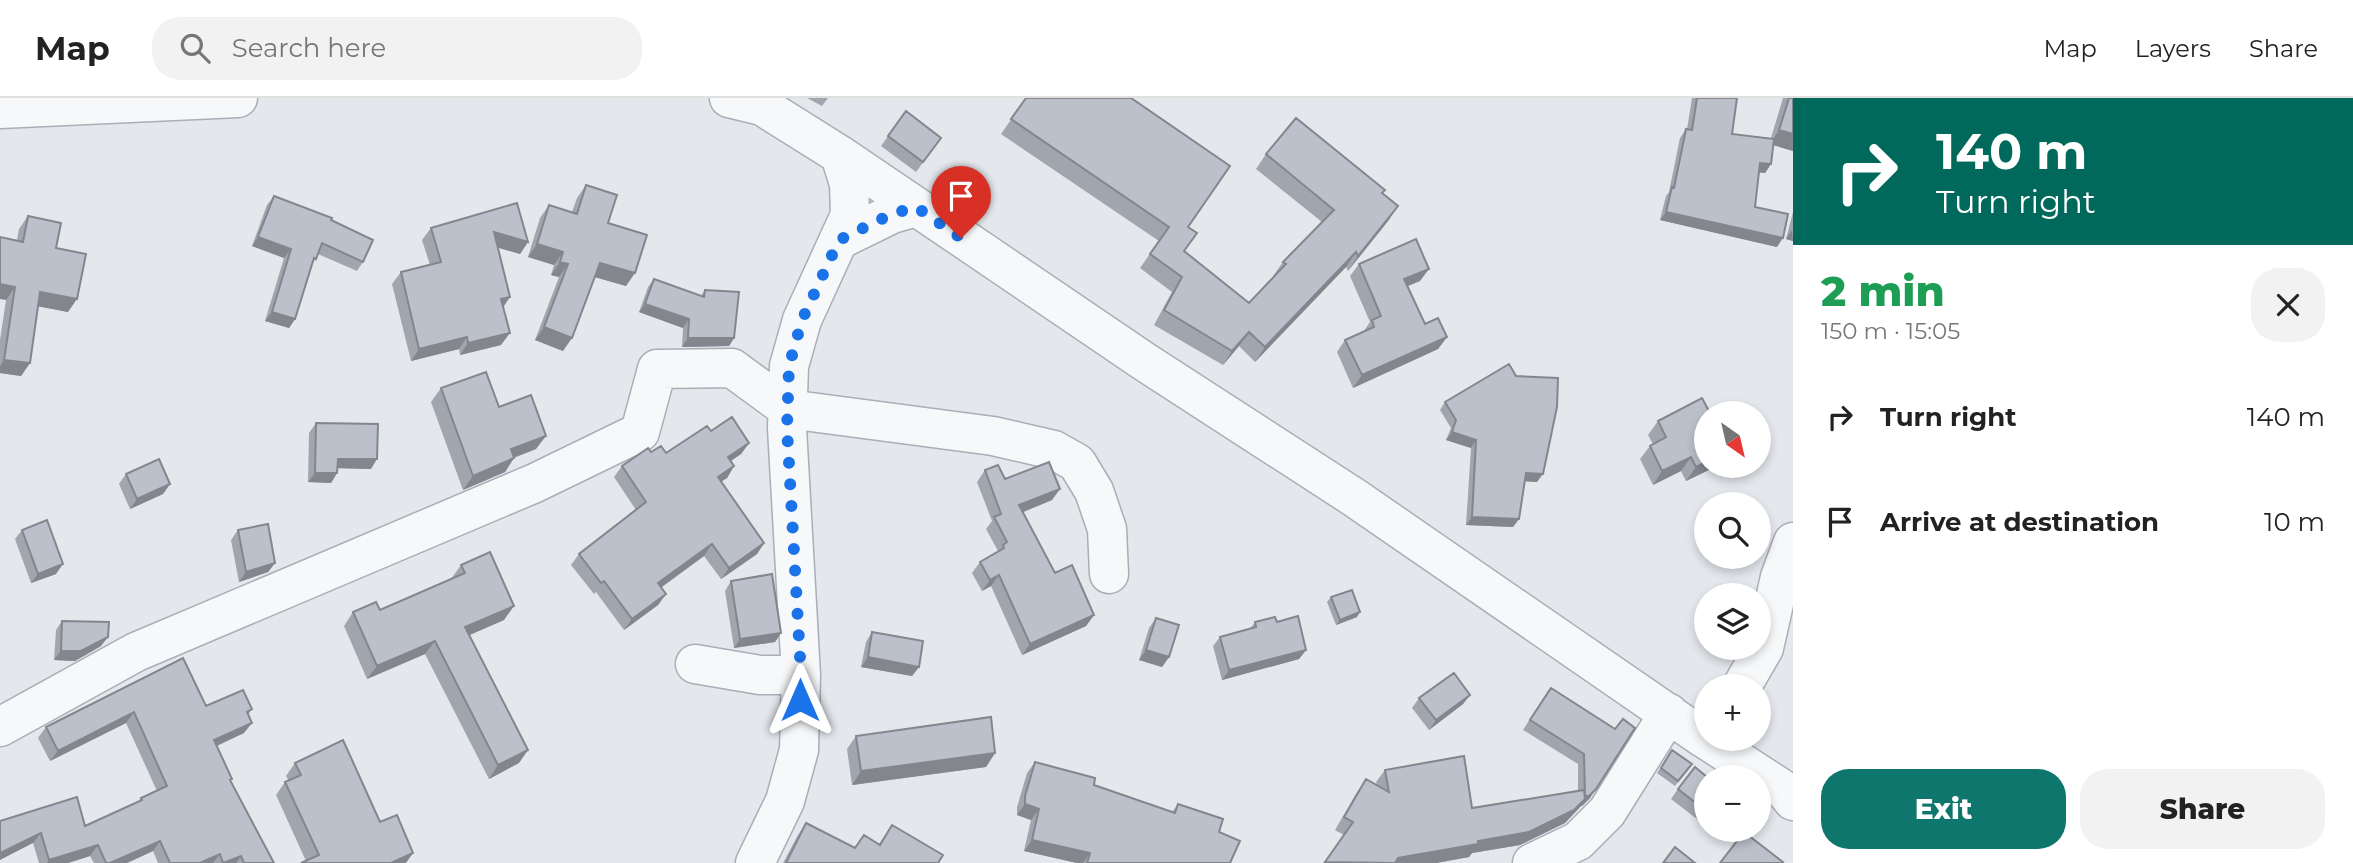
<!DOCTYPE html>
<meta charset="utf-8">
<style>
:root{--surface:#fff;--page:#f2f2f2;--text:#222;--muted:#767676;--line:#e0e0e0;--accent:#0f766e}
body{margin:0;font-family:Montserrat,sans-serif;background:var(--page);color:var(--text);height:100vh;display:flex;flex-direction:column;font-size:26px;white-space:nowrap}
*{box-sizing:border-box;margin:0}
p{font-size:23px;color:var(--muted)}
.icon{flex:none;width:38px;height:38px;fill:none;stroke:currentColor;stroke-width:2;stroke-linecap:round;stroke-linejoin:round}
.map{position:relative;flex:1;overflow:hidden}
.drawer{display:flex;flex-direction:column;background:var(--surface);width:560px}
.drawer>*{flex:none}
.guide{background:#00695c;color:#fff;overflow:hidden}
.needle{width:46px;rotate:146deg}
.tools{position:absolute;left:1694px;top:303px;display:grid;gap:14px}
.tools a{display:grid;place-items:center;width:77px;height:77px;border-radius:50%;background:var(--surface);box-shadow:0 4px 10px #0003;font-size:35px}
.pin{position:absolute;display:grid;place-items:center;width:60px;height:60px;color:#fff;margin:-72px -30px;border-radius:50% 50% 50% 0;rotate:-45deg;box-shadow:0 0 7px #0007}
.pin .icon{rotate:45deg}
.me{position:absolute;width:77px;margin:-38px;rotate:0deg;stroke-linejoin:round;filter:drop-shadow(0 0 5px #0008)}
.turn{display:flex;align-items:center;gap:24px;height:147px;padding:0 28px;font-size:32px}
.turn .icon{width:91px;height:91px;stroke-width:2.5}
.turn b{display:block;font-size:49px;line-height:60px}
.round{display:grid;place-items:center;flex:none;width:74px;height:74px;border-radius:28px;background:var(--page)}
.headline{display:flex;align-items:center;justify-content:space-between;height:119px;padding:0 28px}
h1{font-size:42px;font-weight:800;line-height:52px;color:#1e9e55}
.primary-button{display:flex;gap:14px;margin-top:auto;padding:14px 28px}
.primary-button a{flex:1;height:80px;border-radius:28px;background:var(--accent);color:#fff;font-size:28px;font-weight:800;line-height:80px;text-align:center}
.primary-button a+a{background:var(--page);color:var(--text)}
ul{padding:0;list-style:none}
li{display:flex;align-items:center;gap:21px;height:105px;padding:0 28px}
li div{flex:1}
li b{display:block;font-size:26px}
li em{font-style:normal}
header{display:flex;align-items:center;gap:42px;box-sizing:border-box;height:98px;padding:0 35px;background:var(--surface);border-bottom:2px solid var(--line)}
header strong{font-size:33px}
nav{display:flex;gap:38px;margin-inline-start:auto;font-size:24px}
.search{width:490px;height:63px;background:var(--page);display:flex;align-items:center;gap:18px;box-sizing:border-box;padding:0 24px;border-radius:28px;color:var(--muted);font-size:26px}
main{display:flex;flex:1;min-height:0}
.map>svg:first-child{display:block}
</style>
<header>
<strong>Map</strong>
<div class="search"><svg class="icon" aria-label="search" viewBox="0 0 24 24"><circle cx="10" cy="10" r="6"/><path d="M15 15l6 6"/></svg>Search here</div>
<nav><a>Map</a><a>Layers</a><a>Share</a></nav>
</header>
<main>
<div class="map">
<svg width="1793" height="765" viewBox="0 0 1793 765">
<rect width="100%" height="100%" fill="#e4e7ec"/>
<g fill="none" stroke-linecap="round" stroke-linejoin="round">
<g stroke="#a9aeb7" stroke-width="41">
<path id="minor" d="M729,0L762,8L840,57L1145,264L1355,400L1702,639L1784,692L1793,703
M0,11L238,0
M839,142L892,116L916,109
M695,566L760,577H801
M1742,588L1764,550L1780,479L1793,444
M0,629L136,554L535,385L640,334L657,271L732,270L788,311L993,338L1054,352L1077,365L1094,393L1107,431L1109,476
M755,765L785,703L799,652L801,577L787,330L789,268L802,222L850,117L849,86L840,57
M1532,765L1578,743L1607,714L1669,615"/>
</g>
<use href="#minor" stroke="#f7f8fa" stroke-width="38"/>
</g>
<path fill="#a1a5ae" d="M807,0H828L822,8Z
M1026,0L1188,129L1184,153L1249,205L1274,179L1273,178L1283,164L1322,124L1256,71L1266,56L1385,92L1382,96L1398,108L1388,123L1348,173L1346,169L1255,264L1239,248L1223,267L1154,227L1172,194L1140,170L1159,143L1001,36Z
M1692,0H1737L1732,36L1771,40L1783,0H1793V53L1773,47L1771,66L1765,75L1759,74L1755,109L1777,149L1660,122L1666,98L1669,94L1680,40L1686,31H1687Z
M906,13L941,40L916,74L881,48Z
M586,87L608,125L626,188L595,179L563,253L535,242L559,179L551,177L554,167L528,159L540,120L549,107L572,114L577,100Z
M274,98L331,122L363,164L357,173L318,156L311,168L295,221L289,230L265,223L284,160L252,148L267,107Z
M1793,114V143L1786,141Z
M28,118L56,150L68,214L38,208L30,265L21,278L0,275V242L6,202L19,131Z
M431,130L528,144L520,156L498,149L503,209L501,247L460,257L459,251L411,263L392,186L401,174L430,167L422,142Z
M1359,166L1420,183L1407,188L1425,226L1447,239L1438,251L1353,290L1337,254L1345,242L1364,233L1370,224L1350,178Z
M654,181L701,198L705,192L734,240L729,248L682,249L683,230L639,214L648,189Z
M441,290L499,309L536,351L514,360L505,374L463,392L431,304Z
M1445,304L1537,384L1525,383L1519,421L1513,429L1466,427L1471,350L1446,342L1451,330L1440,312Z
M1658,323L1706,368H1717L1686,383L1681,373L1653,387L1640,361L1650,348L1653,346L1648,337Z
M316,325L371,371L337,370V375L331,385L308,384L309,335Z
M711,333L749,345L741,356L731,363L734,368L727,380L721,383L764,445L757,456L721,481L704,458L661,489L666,496L658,507L624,532L596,494L594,496L571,467L579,456L636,412L614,379L622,368L651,354L666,355Z
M985,372L1052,402L1023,414L1055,475L1094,517L1086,528L1022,557L991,488L982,493L972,475L980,464L998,453L986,431L992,423L977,384Z
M126,376L170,386L163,396L130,411L119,386Z
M22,432L56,476L31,485L15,441Z
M238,432L275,465L268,474L239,484L231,442Z
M461,467L504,522L469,537L519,665L489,681L425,556L367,581L344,528L353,514L380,512L451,481Z
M731,483L781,535L775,544L734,550L725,493Z
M1331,499L1357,519L1336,527L1327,504Z
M1156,520L1169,559L1162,569L1139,562L1149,530Z
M62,523L101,548L75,563L54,562L56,532Z
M1255,524H1277L1306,552L1299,561L1222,582L1213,548L1220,539L1250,531Z
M872,534L919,569L912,578L861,569L866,544Z
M183,560L206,608L252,611L248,617L244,635L217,648L230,683L274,765H158L153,753L127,765H94L90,758L68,765H39L33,745L0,723L85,728L138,704L141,700L157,693L126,625L50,663L38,640L46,629Z
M1470,597L1463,606L1429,632L1412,610L1419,600Z
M1544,599L1615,631L1590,700L1582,708H1581L1565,725L1520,747L1472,755L1469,759L1436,765H1325L1344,737L1335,732L1357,694L1366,681L1377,687L1376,684L1385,672L1472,710L1578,693V666L1523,632Z
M856,638L995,655L986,669L852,687L847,651Z
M1672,652L1692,666L1675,688L1657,675Z
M1035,664L1094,687L1172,714L1178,706L1219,734L1230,765H1077L1024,753L1031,722L1017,717V709L1027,675Z
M295,665L380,724L306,763L276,697L285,684L289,683L286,678Z
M1706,679V728L1671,701L1678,691Z
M806,725L855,750L879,746L892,727L938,765H783L798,737Z"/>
<path fill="#83868d" d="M1779,32L1793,36V53L1770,46Z
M1760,65L1771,66L1765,75L1754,74Z
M1398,108L1388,123L1348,173L1358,158Z
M1666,114L1783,140L1777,149L1660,122Z
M1792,132L1793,143L1786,141Z
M494,134L528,144L520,156L485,146Z
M258,139L291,151L284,160L252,148Z
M537,146L563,154L554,167L528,159Z
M1356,154L1346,169L1255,264L1265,249Z
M560,164L568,166L559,179L551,177Z
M600,165L635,175L626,188L591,178Z
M1429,171L1420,183L1396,193L1404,181Z
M0,186L15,189L6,202L0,201Z
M40,194L77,201L68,214L31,207Z
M510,199L502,211L501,201Z
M645,206L689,221L683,230L639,214Z
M272,214L295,221L289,230L265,223Z
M544,229L572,240L563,253L535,242Z
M1249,234L1239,248L1223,267L1232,253Z
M510,235L501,247L460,257L468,245Z
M467,239L459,251L411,263L419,251Z
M1447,239L1438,251L1353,290L1362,277Z
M688,240H734L729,248L682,249Z
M4,262L30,265L21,278L0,275V268Z
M1452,334L1476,342L1471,350L1446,342Z
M546,338L536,351L501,364L511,351Z
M749,345L741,356L720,370L728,359Z
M1691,359L1681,373L1653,387L1662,373Z
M514,360L505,374L463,392L473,378Z
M338,361H377L371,371L331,370Z
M1706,364V368H1717L1686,383L1696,369Z
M734,368L727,380L710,391L718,379Z
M315,375H337L331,385L308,384Z
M1526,375L1543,376L1537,384L1520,383Z
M170,386L163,396L130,411L137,401Z
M1060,391L1052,402L1011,419L1019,407Z
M1472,419L1519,421L1513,429L1466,427Z
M764,445L757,456L721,481L729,470Z
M712,446L704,458L651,497L658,485Z
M275,465L268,474L239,484L246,474Z
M63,466L56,476L31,485L38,476Z
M999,477L991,488L982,493L990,482Z
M666,496L658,507L624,532L632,521Z
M514,508L504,522L456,543L465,529Z
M1360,514L1357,519L1336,527L1340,522Z
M1094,517L1086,528L1022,557L1030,546Z
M781,535L775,544L734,550L740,541Z
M108,539L101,548L75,563L54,562L61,553Z
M435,543L425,556L367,581L377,568Z
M1146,552L1169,559L1162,569L1139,562Z
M1306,552L1299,561L1222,582L1229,572Z
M868,559L919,569L912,578L861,569Z
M1470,597L1463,606L1429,632L1436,622Z
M134,614L126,625L50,663L58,653Z
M252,625L244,635L207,652L214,642Z
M528,652L519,665L489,681L498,667Z
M995,655L986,669L852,687L861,673Z
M1596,691L1590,700L1582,708H1581L1565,725L1520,747L1472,755L1469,759L1436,765H1395L1398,760L1478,743L1585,698Z
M1025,706L1039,711L1031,722L1017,717Z
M41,735L33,745L0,762V755Z
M1032,742L1090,755L1083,765H1077L1024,753Z
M160,743L153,753L127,765H110Z
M98,747L90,758L68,765H47L49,762Z
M413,755L406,765H391Z
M220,756L213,765H200Z
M241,758L236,765H225Z"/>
<path fill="#bbc0ca" stroke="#83868d" stroke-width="2" d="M1026,0H1131L1230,68L1188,129L1197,135L1184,153L1249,205L1286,166L1283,164L1334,112L1266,56L1296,20L1385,92L1382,95L1398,108L1358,158L1356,154L1265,249L1249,234L1232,253L1164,212L1182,179L1150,156L1169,129L1011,21Z
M1697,0H1737L1732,36L1774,41L1771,66L1760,65L1755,109L1788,116L1783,140L1666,114L1672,89L1674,90L1686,31L1692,32Z
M1789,0H1793V36L1779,32Z
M906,13L941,40L923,64L888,38Z
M586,87L617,97L608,125L647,137L635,175L600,165L572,240L544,229L568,166L560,164L563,154L537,146L549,107L577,116Z
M274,98L332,120L331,122L373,142L363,164L322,145L316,161L314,160L295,221L272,214L291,151L258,139Z
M517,105L528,144L494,134L510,199L501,201L510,235L468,245L467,239L419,251L401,174L441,164L431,130Z
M28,118L61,125L56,150L86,156L77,201L40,194L30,265L4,262L15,189L0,186V139L23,144Z
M1416,141L1429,171L1404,181L1425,226L1438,220L1447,239L1362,277L1345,242L1374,229L1372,222L1381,218L1359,166Z
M654,181L704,199L705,192L739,194L734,240H688L689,221L645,206Z
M1509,266L1516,278L1558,280L1557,309L1543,376L1526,375L1519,421L1472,419L1476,342L1452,334L1456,322L1445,304Z
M486,274L499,309L531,297L546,338L511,351L514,360L473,378L441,290Z
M1702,300L1710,315H1706V364L1696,369L1691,359L1662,373L1650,348L1666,339L1658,323Z
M1731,309L1733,315H1719Z
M732,319L749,345L728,359L734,368L718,379L764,445L729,470L712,446L658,485L666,496L632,521L604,483L601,485L579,456L646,404L622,368L648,350L651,354L661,348L666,355L707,328L711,333Z
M316,325L378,326L377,361H338L337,375H315Z
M159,361L170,386L137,401L126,376Z
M1049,364L1060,391L1019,407L1055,475L1072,467L1094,517L1030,546L999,477L990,482L980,464L1004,450L1003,447L1007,444L994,419L1001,416L985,372L998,367L1005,381Z
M47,422L63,466L38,476L22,432Z
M268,426L275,465L246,474L238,432Z
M490,454L514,508L465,529L528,652L498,667L435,543L377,568L353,514L376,504L380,512L465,475L461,467Z
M772,476L781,535L740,541L731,483Z
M1352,492L1360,514L1340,522L1331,499Z
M1298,518L1306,552L1229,572L1220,539L1256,529L1255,524L1275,519L1277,524Z
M1156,520L1179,527L1169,559L1146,552Z
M62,523L109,524L108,539L81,553H61Z
M872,534L923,543L919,569L868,559Z
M183,560L206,608L243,592L252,611L247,614L252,625L214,642L232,681L230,682L274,765H244L241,758L223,765L220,756L200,765H170L160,743L110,765H106L98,747L49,762L41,735L0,755V723L77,699L85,728L142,702L141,700L167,688L134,614L58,653L46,629Z
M1454,575L1470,597L1436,622L1419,600Z
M1551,590L1615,631L1623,621L1635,630L1596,691L1589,698H1585L1584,656L1530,622Z
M991,619L995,655L861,673L856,638Z
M343,642L380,724L397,717L413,755L391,765H301L319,757L285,684L301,677L295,665Z
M1672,652L1692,666L1678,683L1661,670Z
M1464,658L1472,710L1584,692L1585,701L1574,712L1529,734L1478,743V746L1398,760L1395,765L1325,764L1353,724L1344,719L1366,681L1389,694L1385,672Z
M1035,664L1095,680L1094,687L1175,715L1178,706L1223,721L1219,734L1240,743L1230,765H1087L1090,755L1032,742L1039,711L1025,706V698Z
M1695,669L1707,679H1706V713L1678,691Z
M806,725L855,750L864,737L880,747L892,727L943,757L938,765H786Z
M1744,734L1783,764L1782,765H1720Z
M1675,749L1695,765H1663Z"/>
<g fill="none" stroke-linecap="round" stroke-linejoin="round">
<path stroke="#1a73e8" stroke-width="12" stroke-dasharray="0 21.6" d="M800,602L801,577L787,330L789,268L802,222L839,142L892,116L916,109L961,140"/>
</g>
</svg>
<div class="tools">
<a><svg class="needle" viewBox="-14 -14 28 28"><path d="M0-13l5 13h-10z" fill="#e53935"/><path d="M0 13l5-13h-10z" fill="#767676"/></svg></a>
<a><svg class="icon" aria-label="search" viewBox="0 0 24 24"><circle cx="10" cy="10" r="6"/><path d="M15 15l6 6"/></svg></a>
<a><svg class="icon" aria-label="layers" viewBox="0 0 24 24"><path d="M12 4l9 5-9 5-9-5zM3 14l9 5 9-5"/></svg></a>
<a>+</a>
<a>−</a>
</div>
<div class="pin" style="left:961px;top:140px;background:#d93025"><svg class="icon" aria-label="arrive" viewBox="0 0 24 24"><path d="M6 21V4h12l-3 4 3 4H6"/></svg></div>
<svg class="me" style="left:800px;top:602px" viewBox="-20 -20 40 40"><path d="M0-17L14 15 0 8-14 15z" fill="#1a73e8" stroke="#fff" stroke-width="4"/></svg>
</div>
<section class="drawer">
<div class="guide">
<div class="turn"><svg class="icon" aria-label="right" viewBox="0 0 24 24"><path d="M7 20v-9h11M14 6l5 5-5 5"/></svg><div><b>140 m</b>Turn right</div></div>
</div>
<div class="headline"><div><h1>2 min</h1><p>150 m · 15:05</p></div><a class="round"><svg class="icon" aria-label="close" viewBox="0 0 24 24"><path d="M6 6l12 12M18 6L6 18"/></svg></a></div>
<ul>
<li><svg class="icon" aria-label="right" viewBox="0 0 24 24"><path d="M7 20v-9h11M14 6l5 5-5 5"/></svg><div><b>Turn right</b></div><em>140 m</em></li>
<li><svg class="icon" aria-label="arrive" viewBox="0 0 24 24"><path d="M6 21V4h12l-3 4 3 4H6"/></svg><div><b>Arrive at destination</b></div><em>10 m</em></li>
</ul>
<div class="primary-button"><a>Exit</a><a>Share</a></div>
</section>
</main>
